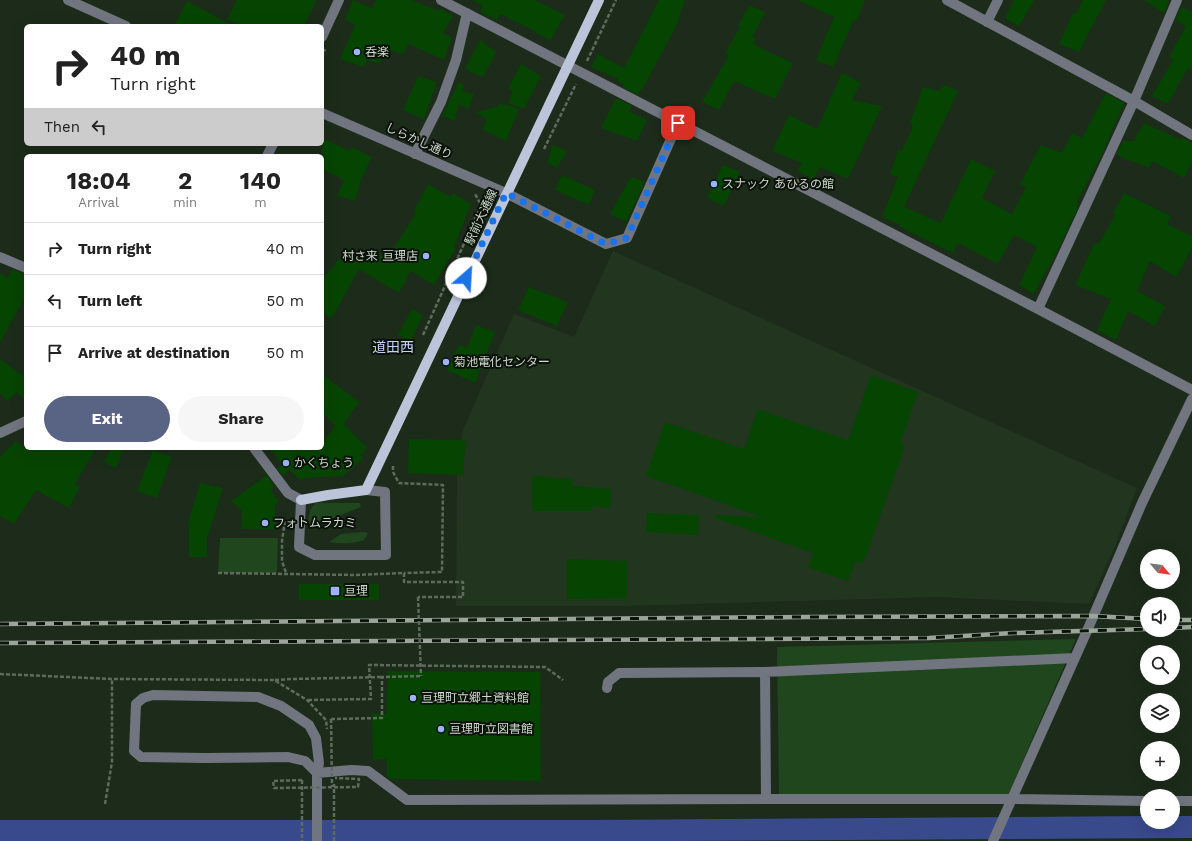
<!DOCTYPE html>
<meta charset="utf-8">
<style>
:root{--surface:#fff;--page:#f6f6f6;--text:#222;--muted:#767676;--line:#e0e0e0;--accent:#596485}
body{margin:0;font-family:"Work Sans","Noto Sans JP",sans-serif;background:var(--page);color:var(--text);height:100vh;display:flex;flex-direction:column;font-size:15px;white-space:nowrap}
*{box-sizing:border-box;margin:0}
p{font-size:13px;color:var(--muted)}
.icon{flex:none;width:22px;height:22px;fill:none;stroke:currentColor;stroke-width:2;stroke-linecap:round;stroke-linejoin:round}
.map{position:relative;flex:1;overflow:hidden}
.panel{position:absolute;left:24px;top:154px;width:300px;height:296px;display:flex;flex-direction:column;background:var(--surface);border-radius:6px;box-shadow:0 4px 16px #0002}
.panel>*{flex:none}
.hud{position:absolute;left:24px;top:24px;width:300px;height:122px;border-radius:6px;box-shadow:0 4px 16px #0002;background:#fff;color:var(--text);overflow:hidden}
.needle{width:26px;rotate:119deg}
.fabs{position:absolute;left:1140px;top:549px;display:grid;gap:8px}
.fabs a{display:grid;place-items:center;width:40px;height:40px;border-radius:50%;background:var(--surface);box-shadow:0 4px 16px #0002;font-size:20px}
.pin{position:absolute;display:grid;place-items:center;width:34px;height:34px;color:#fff;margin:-17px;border-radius:8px;box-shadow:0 2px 6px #0006}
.me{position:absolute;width:44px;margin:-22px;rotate:26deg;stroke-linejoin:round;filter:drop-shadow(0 0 3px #0008)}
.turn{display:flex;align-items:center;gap:14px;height:84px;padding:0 20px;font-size:18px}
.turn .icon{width:52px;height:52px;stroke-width:2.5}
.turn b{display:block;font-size:28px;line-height:34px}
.then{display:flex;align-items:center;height:38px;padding:0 20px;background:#0003;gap:8px;font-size:15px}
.eta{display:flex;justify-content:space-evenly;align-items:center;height:68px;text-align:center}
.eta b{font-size:24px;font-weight:700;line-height:28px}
.action{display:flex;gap:8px;margin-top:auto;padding:8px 20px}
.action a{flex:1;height:46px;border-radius:24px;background:var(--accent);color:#fff;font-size:16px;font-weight:700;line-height:46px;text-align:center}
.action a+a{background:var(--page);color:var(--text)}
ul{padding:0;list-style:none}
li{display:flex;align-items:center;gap:12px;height:52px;padding:0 20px;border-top:1px solid var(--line)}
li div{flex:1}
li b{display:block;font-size:15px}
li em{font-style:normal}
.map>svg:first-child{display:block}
</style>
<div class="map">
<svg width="1192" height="841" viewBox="0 0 1192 841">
<rect width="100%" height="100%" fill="#1c2b1a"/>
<path fill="#22361f" d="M613,251L1137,488L1115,546L1089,604L935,597L624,606H456L457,473L463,430L514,314L574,337Z"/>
<path fill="#20461d" d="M316,503H360L361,507L317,525H312L308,523C309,514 309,509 316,503Z
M363,532L368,533L364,540C353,544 340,544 329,542L341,534Z
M220,538H278L277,573H218Z
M1076,639L1008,795L779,794L777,647Z"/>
<path fill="#394a8c" d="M1147,816V822H1173V816H1192V838L675,841H0V820H593Z"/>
<path fill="#064402" d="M237,0H317L304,26H241L227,19Z
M353,0L372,8L376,0H412L439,11L440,8L453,16L443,33L452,37L444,60L408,44L403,55L383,47L380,64L367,60L364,67L340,59L355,25L345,20Z
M472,0H535L565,15L550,41L535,32V31L500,14L497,20L480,12L483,6Z
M659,0H685L676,27L642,90L641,89L638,95L622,87L624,84L617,81L618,79L591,67L598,54L624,68Z
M798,0H865L856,21L854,20L833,67L816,60L834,17Z
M1014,0H1035L1019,26L1005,18Z
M1083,0H1106L1079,52L1059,44L1073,13L1076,14Z
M1144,0H1166L1169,1L1164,13Z
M187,1L234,26H174Z
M749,5L765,12L753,36L756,38L753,44L793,63L775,99L734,81L719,110L702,102L729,55L725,53L740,27L738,26Z
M1181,7L1192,12V70L1188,68L1168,104L1152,96L1173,60L1169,57L1186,26L1176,20Z
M480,40L496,52L484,76L482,75L481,77L465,69Z
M521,64L541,76L524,109L508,103L513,91L508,89Z
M842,73L861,83L852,100L882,106L848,179L820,167L813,180L798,171L802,163L772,151L789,115L817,129Z
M418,76L437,82L424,120L403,110Z
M459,82L464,85L463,91L474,94L469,109L459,104L455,121L442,116Z
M944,85L958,91L904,207L941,223L971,159L995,171L982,198L1012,214L1026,187L1020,184L1041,145L1062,153L1072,133L1082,138L1106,93L1124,103L1104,150L1076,204L1079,205L1068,229L1052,261L1034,294L1019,285L1037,247L1014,235L998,264L958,243L953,253L900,227L901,225L882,217L898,177L890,175L898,150L902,151L913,126L910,123L923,87L939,91Z
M616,98L632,106L629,111L647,120L637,141L616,133V134L601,128Z
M500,103L519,109L506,141L482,129L487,119L475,112L497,107Z
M1144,123L1181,140L1182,137L1192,143V162L1184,178L1152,161L1149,168L1116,155L1123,141H1134Z
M322,138L350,151L352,147L372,157L361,180L355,201L337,196L344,180L322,169Z
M553,145L567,151L557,168L547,162Z
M723,165L740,172L724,206L707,198Z
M562,175L595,190L589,205L555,190Z
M631,177L645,182L626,222L610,214Z
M428,184L451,197L453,193L471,204L454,247L456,248L434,285L411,271L399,293L359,269L332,318L322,313V282L325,276L349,247L375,262L379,254L387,258L417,212L414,211Z
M1124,193L1171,216L1167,224L1192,236V248L1176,277L1150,261L1137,291L1165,306L1155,326L1128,311L1116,340L1097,330L1111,299L1075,285L1095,242L1099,244L1115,215L1113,213Z
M12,269L26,275V295L0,343V273L8,278Z
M529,287L568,302L557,326L518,310Z
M412,309L423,315L411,341L398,335Z
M476,325L495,332L475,383L447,370L459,345L467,348Z
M0,359L26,378V400L16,392L8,401L0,393Z
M322,374L359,402L344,424L367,448L361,455L363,459L343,476L306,478L300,480L289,469L283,476L277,468L282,465L270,448H322V443L335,426L322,412Z
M871,375L918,392L900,444L905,446L863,564L855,561L848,581L808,567L813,553L715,518V515L762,517L646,476L665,422L744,449L758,409L848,440Z
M409,439L466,440L463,475L408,473Z
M16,441L25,448H96L75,484L80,487L69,508L36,490L14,524L0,516V457Z
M111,448H124L116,468L104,462Z
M153,450L172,457L157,498L137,491Z
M267,475L274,486L271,491L279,502L275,504L276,529H241L242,511L231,501Z
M532,476L573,479L572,486L611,489L610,508L593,506L592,511H532Z
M200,483L223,488L207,539V557H189V523H188Z
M647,513L699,515L698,535L646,532Z
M567,559L627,561V598L567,599Z
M299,584H379V600H299Z
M388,671L540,672L541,781L390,779L387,777V759L373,760L372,713L386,714Z"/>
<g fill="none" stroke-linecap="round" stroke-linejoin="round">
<path stroke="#5f6c5d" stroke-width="2.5" stroke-dasharray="4 2" stroke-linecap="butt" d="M322,57L325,49
M587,61L616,0
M544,149L576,84
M423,335L480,208V203L475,194
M393,466V472L399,483L443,485L442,572L404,573
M285,521L282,541V561L286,573
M218,573L357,575L404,573V582H463V597H418
M0,674L112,679L274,680L307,700L326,720L327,729
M275,680L293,679
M308,700L371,699L369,665L545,667L563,680
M331,719L382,718V677L421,676
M302,780V841
M105,804L112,762V679
M334,841V784"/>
<path stroke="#71757f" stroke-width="10" d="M68,0L126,26
M441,0L1038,309L1192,390
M947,0L1134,101L1192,135
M987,22L998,0
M322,37L339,0
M322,113L506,193L606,244L627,238L678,123
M415,154L441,102L456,60L467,13
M267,156L273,144
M0,257L26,268
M1038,309L1134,101L1177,0
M0,433L26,421
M254,448L288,493L301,500L299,547L315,555H386L385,492L366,490
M765,672L1075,658
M766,799H1011L1147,801
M1173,801H1192
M317,841V773L319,763L316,738L309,725L281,706L258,697L153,695L143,698L136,704L134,751L141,757L205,758L288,757L305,761L317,773L351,770L368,771L407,800L766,799L765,672L619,673L608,682L607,688
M993,841L1087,631L1142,503L1192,399"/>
<path stroke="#bcc4da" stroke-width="10" d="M301,500L328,495L366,490L599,0"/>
<g stroke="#9ba699" stroke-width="4.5">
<path id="rail" d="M1173,620H1192
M0,624L806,617L1093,616L1147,619
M1173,628L1192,627
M0,643L929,638L1013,633L1147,629"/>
</g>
<use href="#rail" stroke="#0b120a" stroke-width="3" stroke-dasharray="9" stroke-linecap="butt"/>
<path stroke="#5f6c5d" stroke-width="2.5" stroke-dasharray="4 2" stroke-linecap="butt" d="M418,597L421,676
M293,679L382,677
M331,719L332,787
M302,780L273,781L274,788L358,787L359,779L335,778"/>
</g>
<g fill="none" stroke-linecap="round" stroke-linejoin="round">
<path stroke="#1a73e8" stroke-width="7" stroke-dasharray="0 12.6" d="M466,278L506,193L606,244L627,238L678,123"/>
</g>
<g fill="#9cb4fd" stroke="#0b120a" stroke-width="1.5">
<circle cx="357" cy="52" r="4"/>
<circle cx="714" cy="184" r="4"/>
<circle cx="426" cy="256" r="4"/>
<circle cx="446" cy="362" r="4"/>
<circle cx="286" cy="463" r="4"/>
<circle cx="265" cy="523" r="4"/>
<rect x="330" y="586" width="10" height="10" rx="2"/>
<circle cx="413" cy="698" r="4"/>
<circle cx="441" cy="729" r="4"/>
</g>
<g text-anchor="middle" stroke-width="4" stroke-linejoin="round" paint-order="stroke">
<g font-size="12" fill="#ced8cc" stroke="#0b120a" text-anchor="start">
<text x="365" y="56">呑楽</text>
<text x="722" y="188">スナック あひるの館</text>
<text x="418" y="260" text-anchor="end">村さ来 亘理店</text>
<text x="454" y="366">菊池電化センター</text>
<text x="294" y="467">かくちょう</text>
<text x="273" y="527">フォトムラカミ</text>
<text x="344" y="595">亘理</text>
<text x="421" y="702">亘理町立郷土資料館</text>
<text x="449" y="733">亘理町立図書館</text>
</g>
<g font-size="12" fill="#ced8cc" stroke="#0b120a">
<text transform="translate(419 141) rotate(24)" y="4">しらかし通り</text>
<text transform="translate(481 217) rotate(-65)" y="4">駅前大通線</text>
</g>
<g font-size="14" fill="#c4d3fd" stroke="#0b120a">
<text x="393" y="352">道田西</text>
</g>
</g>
</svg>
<div class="fabs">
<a><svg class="needle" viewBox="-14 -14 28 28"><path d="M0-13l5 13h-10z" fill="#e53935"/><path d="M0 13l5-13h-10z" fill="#767676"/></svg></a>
<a><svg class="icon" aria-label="sound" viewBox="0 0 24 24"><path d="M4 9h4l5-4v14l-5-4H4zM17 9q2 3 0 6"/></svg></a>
<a><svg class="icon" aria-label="search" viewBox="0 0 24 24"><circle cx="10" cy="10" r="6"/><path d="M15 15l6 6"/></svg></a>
<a><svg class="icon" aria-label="layers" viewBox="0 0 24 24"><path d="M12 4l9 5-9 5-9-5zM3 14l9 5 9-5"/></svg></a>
<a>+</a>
<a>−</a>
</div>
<div class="pin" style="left:678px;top:123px;background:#d93025"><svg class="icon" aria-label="arrive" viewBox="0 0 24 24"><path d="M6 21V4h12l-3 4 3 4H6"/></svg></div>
<svg class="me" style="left:466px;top:278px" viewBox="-20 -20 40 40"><circle r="19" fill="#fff"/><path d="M0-13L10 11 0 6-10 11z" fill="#1a73e8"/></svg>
<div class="hud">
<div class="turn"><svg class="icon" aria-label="right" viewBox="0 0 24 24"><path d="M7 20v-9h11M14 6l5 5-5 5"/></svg><div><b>40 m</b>Turn right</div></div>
<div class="then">Then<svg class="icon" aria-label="left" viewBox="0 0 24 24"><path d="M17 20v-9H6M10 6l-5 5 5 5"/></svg></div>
</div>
<section class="panel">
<div class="eta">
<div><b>18:04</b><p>Arrival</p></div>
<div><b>2</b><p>min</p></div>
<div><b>140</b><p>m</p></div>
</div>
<ul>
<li><svg class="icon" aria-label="right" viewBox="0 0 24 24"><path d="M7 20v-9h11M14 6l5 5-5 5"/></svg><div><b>Turn right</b></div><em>40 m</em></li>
<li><svg class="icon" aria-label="left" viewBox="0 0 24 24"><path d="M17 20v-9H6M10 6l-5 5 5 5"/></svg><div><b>Turn left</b></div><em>50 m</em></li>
<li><svg class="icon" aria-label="arrive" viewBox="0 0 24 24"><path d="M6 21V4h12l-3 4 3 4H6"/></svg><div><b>Arrive at destination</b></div><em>50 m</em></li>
</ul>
<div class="action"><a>Exit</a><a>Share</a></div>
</section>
</div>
